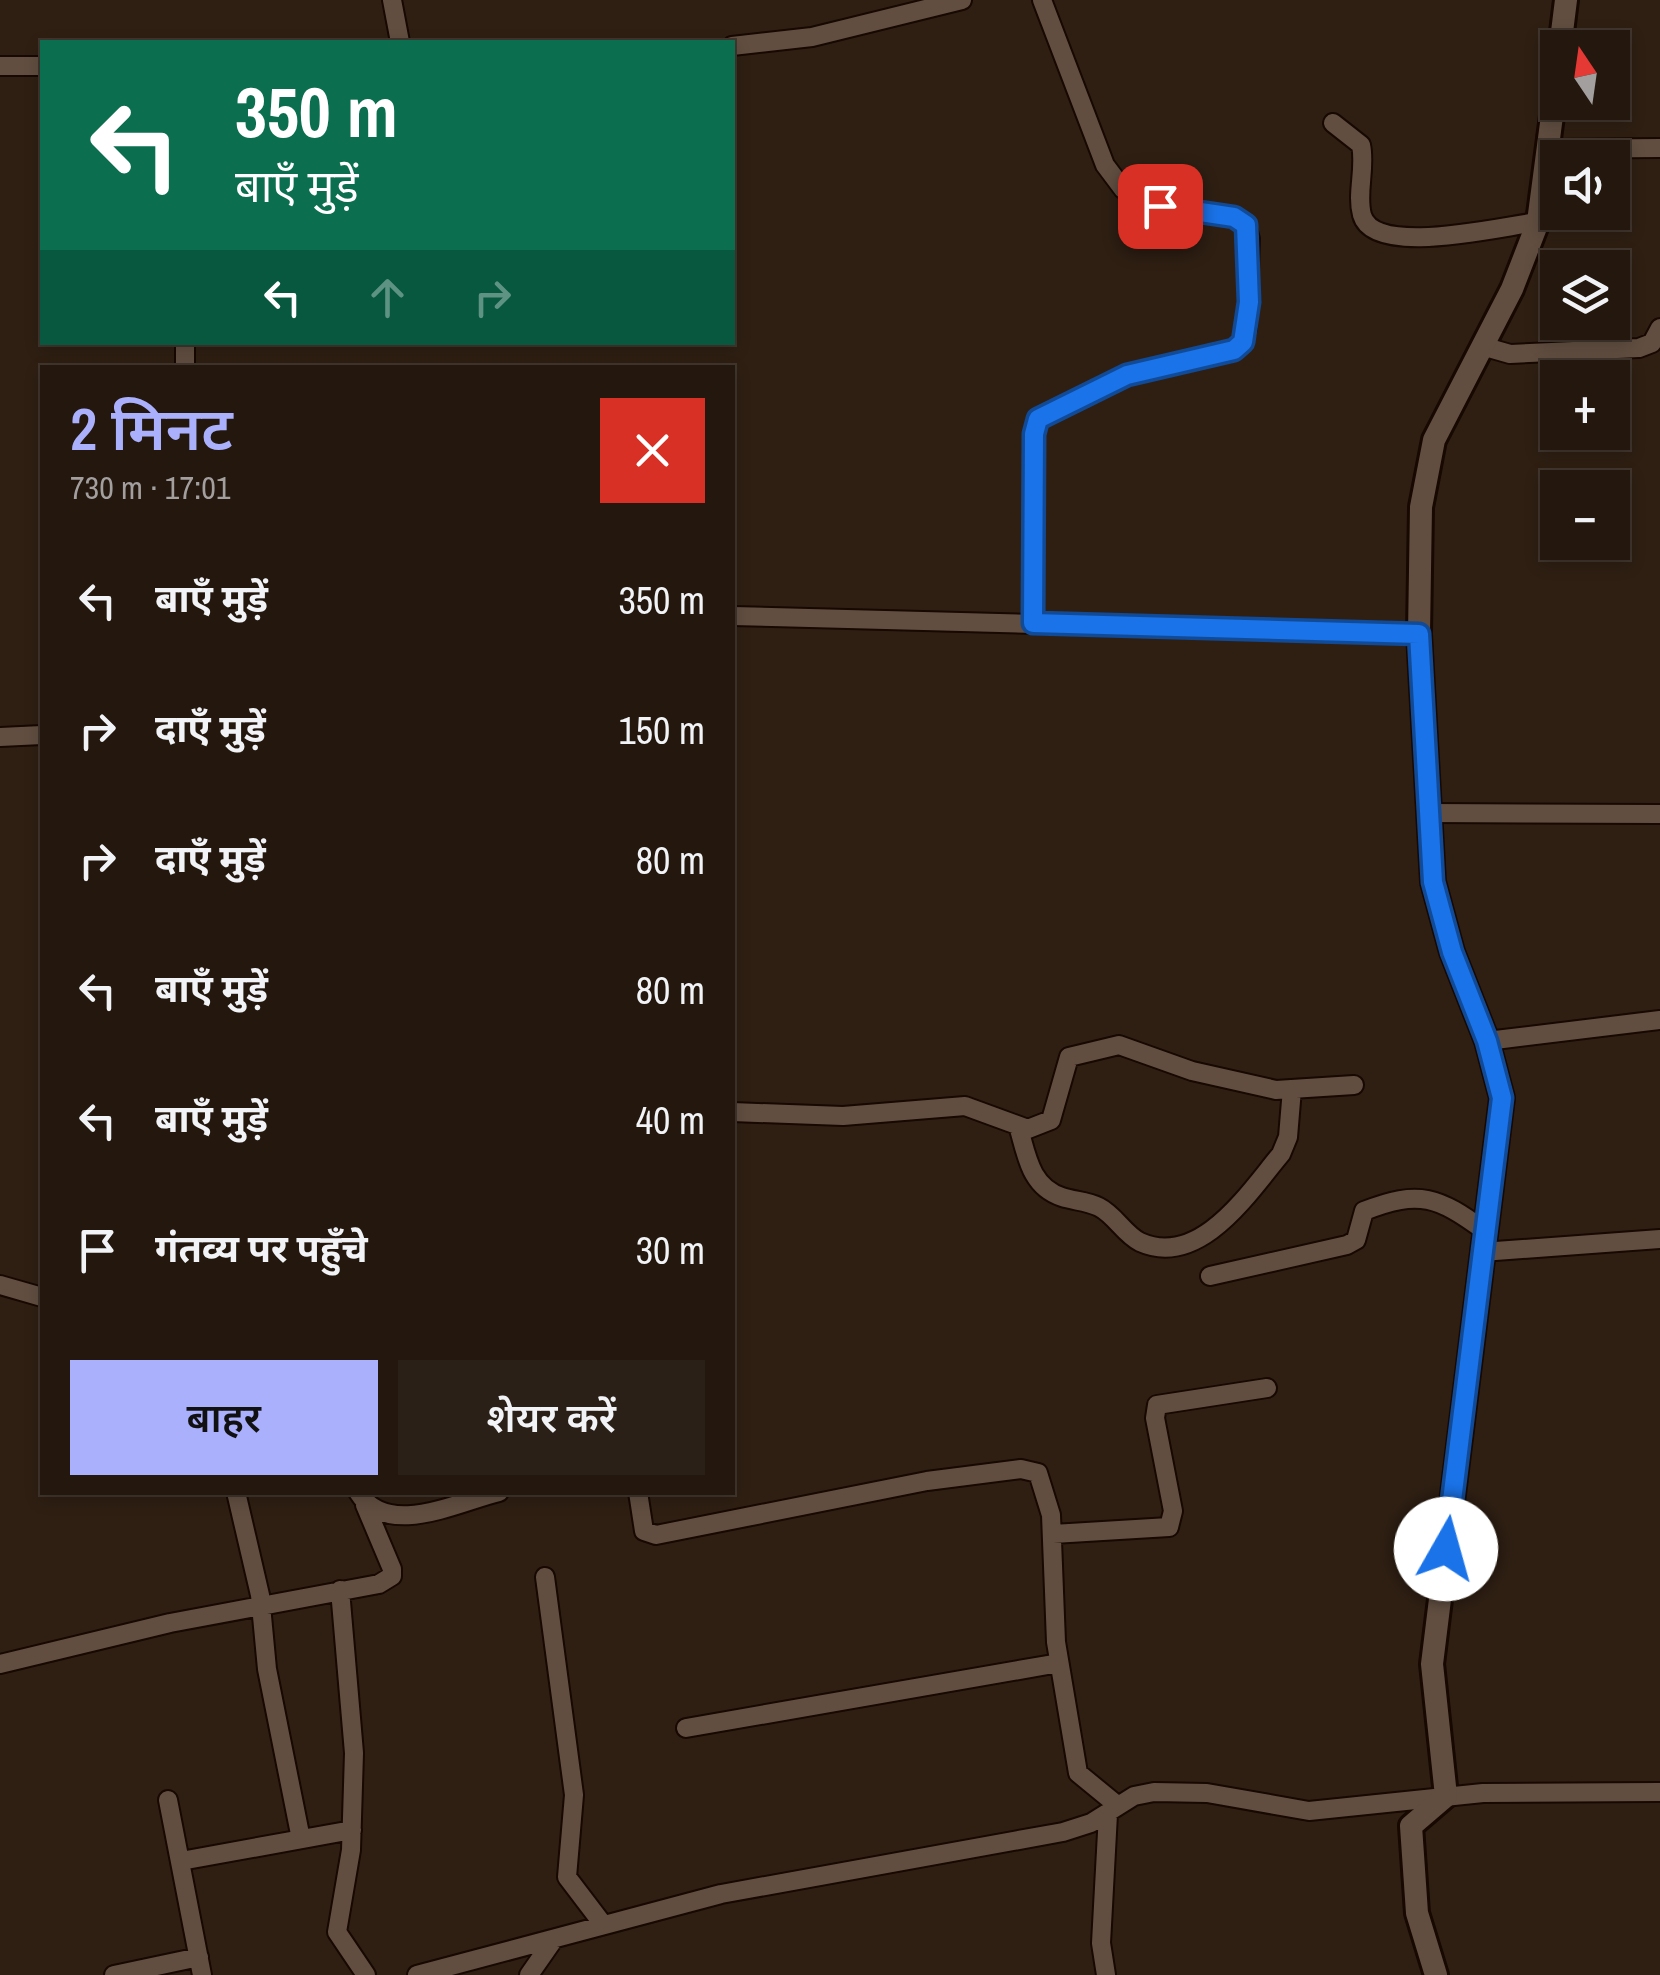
<!DOCTYPE html>
<html lang="hi">
<meta charset="utf-8">
<style>
:root{--surface:#23170e;--page:#2b2017;--text:#f1f3f6;--muted:#a39f9e;--line:#40362e;--accent:#aab0fb}
body{margin:0;font-family:"Archivo Narrow","Noto Sans Devanagari",sans-serif;background:var(--page);color:var(--text);height:100vh;display:flex;flex-direction:column;font-size:38px;white-space:nowrap}
*{box-sizing:border-box;margin:0}
p{font-size:32px;color:var(--muted)}
.icon{flex:none;width:55px;height:55px;fill:none;stroke:currentColor;stroke-width:2;stroke-linecap:round;stroke-linejoin:round}
.map{position:relative;flex:1;overflow:hidden}
.panel{position:absolute;left:40px;top:365px;width:695px;height:1130px;display:flex;flex-direction:column;background:var(--surface);border-radius:0px;box-shadow:0 5px 15px #0003,0 0 0 2px var(--line)}
.panel>*{flex:none}
.banner{position:absolute;left:40px;top:40px;width:695px;height:305px;border-radius:0px;box-shadow:0 5px 15px #0003,0 0 0 2px var(--line);background:#0b6e4f;color:#fff;overflow:hidden}
.needle{width:65px;rotate:347deg}
.buttons{position:absolute;left:1540px;top:30px;display:grid;gap:20px}
.buttons a{display:grid;place-items:center;width:90px;height:90px;border-radius:0px;background:var(--surface);box-shadow:0 5px 15px #0003,0 0 0 2px var(--line);font-size:50px}
.pin{position:absolute;display:grid;place-items:center;width:85px;height:85px;color:#fff;margin:-42px;border-radius:20px;box-shadow:0 5px 15px #0006}
.me{position:absolute;width:110px;margin:-55px;rotate:7deg;stroke-linejoin:round;filter:drop-shadow(0 0 8px #0008)}
.turn{display:flex;align-items:center;gap:35px;height:210px;padding:0 30px;font-size:45px}
.turn .icon{width:130px;height:130px;stroke-width:2.5}
.turn b{display:block;font-size:70px;line-height:85px}
.lanes{display:flex;align-items:center;height:95px;padding:0 30px;background:#0003;justify-content:center;gap:50px;direction:ltr}
.lanes .off{opacity:.35}
.round{display:grid;place-items:center;flex:none;width:105px;height:105px;border-radius:0px;background:var(--page)}
.overview{display:flex;align-items:center;justify-content:space-between;height:170px;padding:0 30px}
h1{font-size:60px;font-weight:600;line-height:75px;color:var(--accent)}
.primary-button{display:flex;gap:20px;margin-top:auto;padding:20px 30px}
.primary-button a{flex:1;height:115px;border-radius:0px;background:var(--accent);color:#111;font-size:40px;font-weight:600;line-height:115px;text-align:center}
.primary-button a+a{background:var(--page);color:var(--text)}
ul{padding:0;list-style:none}
li{display:flex;align-items:center;gap:30px;height:130px;padding:0 30px}
li div{flex:1}
li b{display:block;font-size:38px}
li em{font-style:normal}
.map>svg:first-child{display:block}
</style>
<div class="map">
<svg width="1660" height="1975" viewBox="0 0 1660 1975">
<rect width="100%" height="100%" fill="#2f1f13"/>
<g fill="none" stroke-linecap="round" stroke-linejoin="round">
<g stroke="#170801" stroke-width="22">
<path id="minor" d="M392,0L400,42
M732,46L812,37L962,0
M0,66H42
M1333,123L1361,145C1366,168 1356,193 1362,215C1374,258 1502,226 1538,222
M1548,149L1660,148
M1482,346L1510,354L1639,348L1652,343L1660,328
M185,368V342
M732,616L1419,634
M1033,623L1034,433L1038,419L1127,375L1234,350L1243,342L1247,328L1250,239L1246,225L1234,217L1142,203L1123,189L1105,165L1042,0
M0,737L42,735
M1429,813L1660,814
M1487,1041L1660,1020
M732,1112L843,1116L965,1106L1028,1129L1051,1120L1069,1057L1119,1045L1192,1071L1276,1090L1354,1085
M1019,1129C1027,1157 1031,1187 1062,1197C1074,1201 1087,1201 1099,1207C1115,1215 1124,1234 1140,1242C1200,1269 1249,1192 1281,1154L1288,1137L1292,1089
M1482,1252L1660,1239
M1210,1276L1347,1245L1356,1240L1364,1211C1420,1189 1438,1197 1485,1231
M0,1285L42,1297
M236,1492L260,1595L267,1669L301,1839
M358,1492C387,1539 457,1502 499,1492
M638,1492L644,1531L656,1535L927,1481L1021,1469L1038,1473L1051,1515L1056,1642L1078,1773L1117,1805
M1053,1534L1169,1527L1173,1511L1155,1418L1157,1405L1267,1388
M545,1577L574,1795L567,1877L602,1923
M340,1590L354,1753L351,1850L337,1932L366,1975
M0,1664L170,1623L379,1584L392,1576V1569L365,1505
M686,1728L1059,1663
M168,1800L202,1975
M181,1861L352,1830
M114,1975L199,1957
M417,1975L721,1894L1063,1832L1091,1823L1134,1796L1154,1792L1207,1793L1309,1811L1483,1793L1660,1792
M529,1975L554,1939
M1106,1975L1101,1943L1108,1814"/>
</g>
<g stroke="#170801" stroke-width="28">
<path id="tertiary" d="M1560,48L1566,0
M1436,1975L1417,1913L1411,1826L1446,1796L1432,1664L1502,1098L1487,1041L1452,952L1433,882L1419,634L1421,507L1434,440L1512,289L1538,222L1558,70"/>
</g>
<use href="#minor" stroke="#614e41" stroke-width="18"/>
<use href="#tertiary" stroke="#614e41" stroke-width="22"/>
</g>
<g fill="none" stroke-linecap="round" stroke-linejoin="round">
<g stroke="#114b97" stroke-width="25">
<path id="route" d="M1160,206L1234,217L1246,225L1249,302L1243,342L1234,350L1127,375L1038,419L1034,434L1033,623L1419,634L1433,882L1452,952L1487,1041L1502,1098L1446,1549"/>
</g>
<use href="#route" stroke="#1a73e8" stroke-width="18"/>
</g>
</svg>
<div class="buttons">
<a><svg class="needle" viewBox="-14 -14 28 28"><path d="M0-13l5 13h-10z" fill="#e53935"/><path d="M0 13l5-13h-10z" fill="#a39f9e"/></svg></a>
<a><svg class="icon" aria-label="sound" viewBox="0 0 24 24"><path d="M4 9h4l5-4v14l-5-4H4zM17 9q2 3 0 6"/></svg></a>
<a><svg class="icon" aria-label="layers" viewBox="0 0 24 24"><path d="M12 4l9 5-9 5-9-5zM3 14l9 5 9-5"/></svg></a>
<a>+</a>
<a>−</a>
</div>
<div class="pin" style="left:1160px;top:206px;background:#d93025"><svg class="icon" aria-label="arrive" viewBox="0 0 24 24"><path d="M6 21V4h12l-3 4 3 4H6"/></svg></div>
<svg class="me" style="left:1446px;top:1549px" viewBox="-20 -20 40 40"><circle r="19" fill="#fff"/><path d="M0-13L10 11 0 6-10 11z" fill="#1a73e8"/></svg>
<div class="banner">
<div class="turn"><svg class="icon" aria-label="left" viewBox="0 0 24 24"><path d="M17 20v-9H6M10 6l-5 5 5 5"/></svg><div><b>350 m</b>बाएँ मुड़ें</div></div>
<div class="lanes"><svg class="icon" aria-label="left" viewBox="0 0 24 24"><path d="M17 20v-9H6M10 6l-5 5 5 5"/></svg><svg class="icon off" aria-label="ahead" viewBox="0 0 24 24"><path d="M12 20V5M6 11l6-6 6 6"/></svg><svg class="icon off" aria-label="right" viewBox="0 0 24 24"><path d="M7 20v-9h11M14 6l5 5-5 5"/></svg></div>
</div>
<section class="panel">
<div class="overview"><div><h1>2 मिनट</h1><p>730 m · 17:01</p></div><a class="round" style="background:#d93025;color:#fff"><svg class="icon" aria-label="close" viewBox="0 0 24 24"><path d="M6 6l12 12M18 6L6 18"/></svg></a></div>
<ul>
<li><svg class="icon" aria-label="left" viewBox="0 0 24 24"><path d="M17 20v-9H6M10 6l-5 5 5 5"/></svg><div><b>बाएँ मुड़ें</b></div><em>350 m</em></li>
<li><svg class="icon" aria-label="right" viewBox="0 0 24 24"><path d="M7 20v-9h11M14 6l5 5-5 5"/></svg><div><b>दाएँ मुड़ें</b></div><em>150 m</em></li>
<li><svg class="icon" aria-label="right" viewBox="0 0 24 24"><path d="M7 20v-9h11M14 6l5 5-5 5"/></svg><div><b>दाएँ मुड़ें</b></div><em>80 m</em></li>
<li><svg class="icon" aria-label="left" viewBox="0 0 24 24"><path d="M17 20v-9H6M10 6l-5 5 5 5"/></svg><div><b>बाएँ मुड़ें</b></div><em>80 m</em></li>
<li><svg class="icon" aria-label="left" viewBox="0 0 24 24"><path d="M17 20v-9H6M10 6l-5 5 5 5"/></svg><div><b>बाएँ मुड़ें</b></div><em>40 m</em></li>
<li><svg class="icon" aria-label="arrive" viewBox="0 0 24 24"><path d="M6 21V4h12l-3 4 3 4H6"/></svg><div><b>गंतव्य पर पहुँचे</b></div><em>30 m</em></li>
</ul>
<div class="primary-button"><a>बाहर</a><a>शेयर करें</a></div>
</section>
</div>
